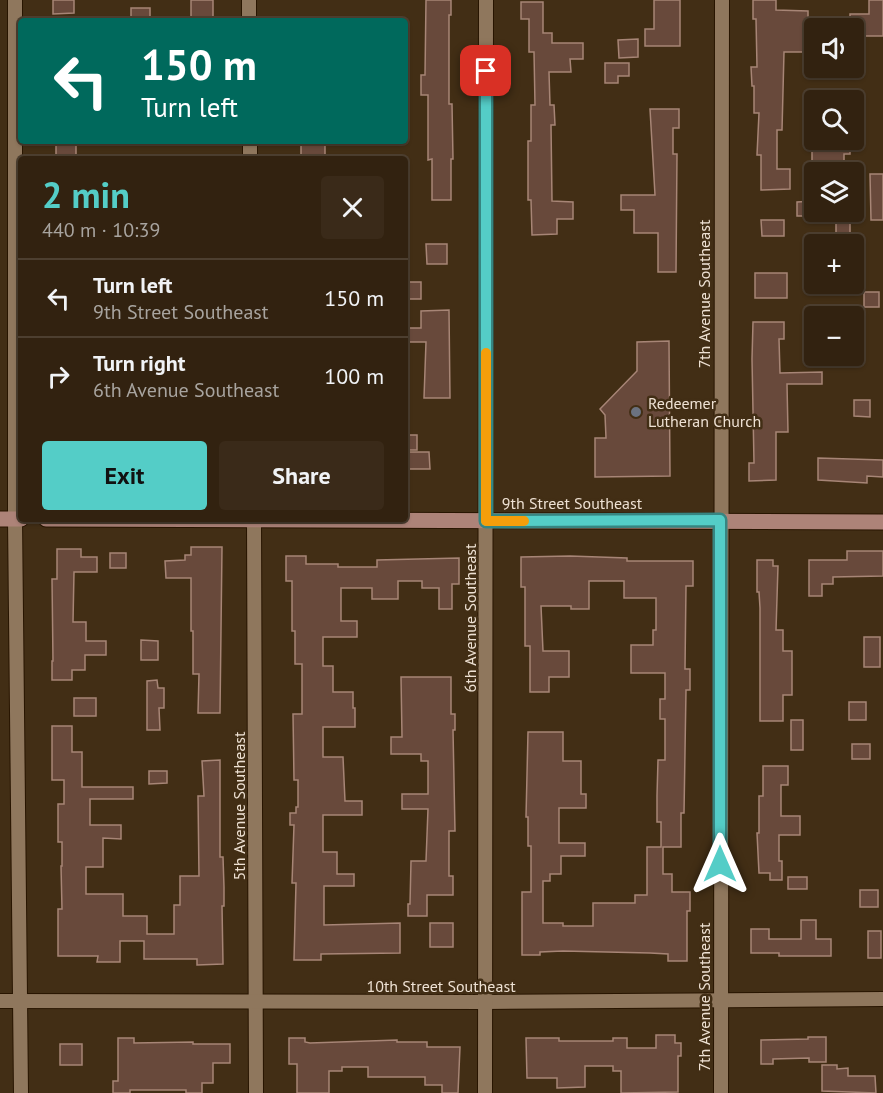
<!DOCTYPE html>
<meta charset="utf-8">
<style>
:root{--surface:#322210;--page:#3a2a19;--text:#f1f3f6;--muted:#a8a49f;--line:#4d3f30;--accent:#54cdc7}
body{margin:0;font-family:"PT Sans",sans-serif;background:var(--page);color:var(--text);height:100vh;display:flex;flex-direction:column;font-size:22px;white-space:nowrap}
*{box-sizing:border-box;margin:0}
p{font-size:20px;color:var(--muted)}
.icon{flex:none;width:33px;height:33px;fill:none;stroke:currentColor;stroke-width:2;stroke-linecap:round;stroke-linejoin:round}
.map{position:relative;flex:1;overflow:hidden}
.panel{position:absolute;left:18px;top:156px;width:390px;height:366px;display:flex;flex-direction:column;background:var(--surface);border-radius:6px;box-shadow:0 2px 4px #0004,0 0 0 2px var(--line)}
.panel>*{flex:none}
.hud{position:absolute;left:18px;top:18px;width:390px;height:126px;border-radius:6px;box-shadow:0 2px 4px #0004,0 0 0 2px var(--line);background:#00695c;color:#fff;overflow:hidden}
.fabs{position:absolute;left:804px;top:18px;display:grid;gap:12px}
.fabs a{display:grid;place-items:center;width:60px;height:60px;border-radius:6px;background:var(--surface);box-shadow:0 2px 4px #0004,0 0 0 2px var(--line);font-size:30px}
.pin{position:absolute;display:grid;place-items:center;width:51px;height:51px;color:#fff;margin:-26px;border-radius:12px;box-shadow:0 3px 9px #0006}
.me{position:absolute;width:66px;margin:-33px;rotate:0deg;stroke-linejoin:round;filter:drop-shadow(0 0 4px #0008)}
.turn{display:flex;align-items:center;gap:21px;height:126px;padding:0 24px;font-size:27px}
.turn .icon{width:78px;height:78px;stroke-width:2.5}
.turn b{display:block;font-size:42px;line-height:51px}
.round{display:grid;place-items:center;flex:none;width:63px;height:63px;border-radius:6px;background:var(--page)}
.summary{display:flex;align-items:center;justify-content:space-between;height:102px;padding:0 24px}
h1{font-size:36px;font-weight:800;line-height:45px;color:var(--accent)}
.button{display:flex;gap:12px;margin-top:auto;padding:12px 24px}
.button a{flex:1;height:69px;border-radius:6px;background:var(--accent);color:#111;font-size:24px;font-weight:800;line-height:69px;text-align:center}
.button a+a{background:var(--page);color:var(--text)}
ul{padding:0;list-style:none}
li{display:flex;align-items:center;gap:18px;height:78px;padding:0 24px;border-top:2px solid var(--line)}
li div{flex:1}
li b{display:block;font-size:22px}
li em{font-style:normal}
.map>svg:first-child{display:block}
</style>
<div class="map">
<svg width="883" height="1093" viewBox="0 0 883 1093">
<rect width="100%" height="100%" fill="#422e15"/>
<g fill="#68493b" stroke="#a78576" stroke-width="1.5">
<polygon points="53,0 74,0 74,13 53,14"/>
<rect x="191" y="0" width="22" height="18"/>
<polygon points="426,0 451,0 451,15 449,15 449,104 452,104 453,159 451,159 451,200 432,200 432,159 428,160 428,95 421,95 421,75 425,75"/>
<polygon points="654,0 680,0 680,46 645,46 645,29 654,29"/>
<polygon points="753,0 776,0 776,10 808,11 808,26 814,26 814,52 784,52 782,130 777,130 777,169 790,169 790,189 761,190 761,155 757,155 759,113 754,113 754,86 752,86 751,67 757,67 756,19 753,19"/>
<polygon points="869,0 883,0 883,36 854,36 854,28 850,28 850,14 869,14"/>
<polygon points="521,2 543,2 543,33 552,33 552,43 583,43 583,59 570,59 571,72 549,72 550,105 554,105 555,125 551,125 552,201 573,202 573,219 557,219 557,234 532,235 531,200 528,200 528,141 531,141 531,105 535,105 534,52 529,52 529,19 521,19"/>
<rect x="131" y="8" width="19" height="13"/>
<polygon points="638,39 638,57 619,58 618,40"/>
<polygon points="605,63 629,63 629,76 618,76 618,83 605,83"/>
<polygon points="650,109 679,109 679,128 673,128 673,154 677,154 676,272 658,272 658,233 634,233 634,210 621,210 621,195 655,195"/>
<polygon points="834,140 850,140 850,154 844,154 844,168 830,167 831,172 815,172 815,162 812,162 812,144 834,144"/>
<polygon points="56,141 69,141 69,144 76,144 76,159 56,159"/>
<rect x="301" y="142" width="24" height="17"/>
<polygon points="870,174 883,174 883,220 871,220"/>
<polygon points="814,201 814,216 797,216 797,202"/>
<rect x="836" y="212" width="14" height="21"/>
<polygon points="761,220 784,220 784,236 762,236"/>
<polygon points="426,244 447,244 447,264 427,264"/>
<rect x="755" y="273" width="32" height="25"/>
<rect x="405" y="282" width="16" height="17"/>
<rect x="864" y="292" width="15" height="15"/>
<polygon points="449,310 450,398 424,398 426,342 405,342 405,328 421,328 421,311"/>
<polygon points="753,322 784,322 784,339 779,339 780,373 822,372 822,384 787,384 788,432 776,432 776,480 749,481 749,463 754,463 752,359"/>
<polygon points="669,341 670,476 595,477 595,438 606,438 605,415 600,409 637,371 637,342"/>
<polygon points="854,400 870,400 870,417 854,416"/>
<rect x="405" y="435" width="12" height="15"/>
<polygon points="409,452 429,452 430,469 409,469"/>
<polygon points="818,458 883,460 883,477 867,476 867,483 818,480"/>
<polygon points="191,547 222,547 220,713 198,713 199,674 193,674 193,631 191,631 191,578 166,578 165,561 185,560 185,555 191,555"/>
<polygon points="57,549 81,549 81,557 97,557 97,572 74,572 73,622 86,622 86,641 106,641 106,655 85,655 85,670 72,670 72,680 52,680 52,661 53,661 52,579 57,579"/>
<polygon points="847,551 883,551 883,576 833,577 833,584 822,584 822,596 809,596 809,560 847,560"/>
<rect x="110" y="553" width="16" height="15"/>
<polygon points="286,556 306,556 306,564 338,564 338,567 377,567 377,560 459,558 459,584 452,584 452,609 439,609 439,588 422,588 422,581 398,581 398,599 372,599 372,588 341,588 341,621 357,621 357,637 323,637 323,666 333,666 333,692 353,692 353,708 355,708 355,727 323,727 323,757 343,757 345,801 362,801 362,815 323,815 323,852 337,852 337,874 354,874 354,886 324,886 324,925 400,923 400,953 321,954 321,960 294,960 296,883 292,883 294,825 290,825 290,813 296,813 296,807 298,807 298,780 294,780 293,714 302,714 302,664 295,664 295,631 292,631 292,581 286,581"/>
<polygon points="570,556 627,558 627,561 693,561 693,586 686,586 685,669 690,669 690,690 686,690 684,813 681,813 681,847 663,847 663,874 672,874 672,892 690,892 690,911 687,911 687,961 668,961 668,954 650,953 563,951 540,952 540,955 522,955 522,892 531,892 531,846 528,846 528,817 526,817 528,732 563,732 563,761 581,761 581,794 586,794 586,808 559,808 559,843 585,843 585,856 561,856 561,874 550,874 550,881 543,881 543,923 563,923 563,926 593,926 593,903 635,903 635,895 647,895 647,847 661,847 661,822 657,822 657,796 658,760 665,760 665,719 660,719 660,699 665,699 665,673 631,673 631,645 653,645 653,630 656,630 656,598 624,598 624,581 589,581 589,609 571,609 571,606 541,606 543,651 569,651 569,677 549,677 549,692 530,692 530,646 525,646 525,587 521,587 521,557"/>
<polygon points="757,560 773,560 773,566 778,566 776,630 783,630 783,651 792,651 792,695 783,695 783,721 760,721 760,608 759,592 757,592"/>
<rect x="864" y="637" width="16" height="30"/>
<polygon points="141,640 158,641 158,660 141,660"/>
<polygon points="401,677 451,677 451,714 455,714 455,730 453,730 455,831 449,831 449,876 453,876 453,895 427,895 427,916 408,916 408,904 410,904 411,861 426,861 428,809 402,809 402,794 428,794 428,761 421,761 421,754 391,754 391,737 402,737"/>
<polygon points="157,680 158,688 164,688 164,708 159,708 160,730 147,730 147,681"/>
<rect x="74" y="698" width="22" height="18"/>
<rect x="849" y="702" width="17" height="18"/>
<rect x="791" y="720" width="12" height="30"/>
<polygon points="52,726 72,726 72,752 82,752 82,787 133,787 133,799 90,799 90,825 121,825 121,839 103,838 103,867 86,867 86,894 123,894 123,916 147,916 147,934 174,934 174,905 180,905 180,876 199,876 198,796 204,796 202,761 220,760 220,857 223,857 224,887 224,906 222,906 223,964 197,965 197,959 144,959 144,941 120,941 120,962 97,962 98,956 58,956 58,909 62,909 61,866 62,866 62,842 58,842 58,804 64,804 64,780 52,780"/>
<rect x="852" y="744" width="18" height="15"/>
<polygon points="763,766 788,766 788,785 781,785 781,816 800,816 800,835 779,835 779,861 782,861 782,880 770,880 770,873 759,873 757,833 759,833 759,796 763,796"/>
<polygon points="149,771 167,771 167,783 149,784"/>
<rect x="788" y="877" width="19" height="12"/>
<rect x="860" y="890" width="18" height="17"/>
<polygon points="801,920 816,920 816,939 831,939 831,956 779,956 779,953 751,953 751,929 769,929 769,939 801,939"/>
<rect x="430" y="923" width="23" height="24"/>
<rect x="868" y="931" width="13" height="27"/>
<polygon points="656,1035 675,1035 675,1043 681,1043 681,1056 678,1056 678,1092 621,1093 621,1071 613,1071 613,1066 585,1066 585,1087 557,1088 557,1078 527,1078 526,1038 559,1038 559,1041 613,1041 613,1038 627,1038 627,1048 656,1048"/>
<polygon points="808,1037 826,1037 826,1062 809,1062 809,1058 773,1059 773,1064 761,1064 761,1040 808,1039"/>
<polygon points="118,1038 134,1038 134,1043 193,1042 193,1044 230,1044 230,1063 213,1063 213,1083 202,1083 202,1093 186,1093 186,1090 130,1090 130,1093 113,1093 113,1081 118,1081"/>
<polygon points="289,1038 305,1038 305,1042 310,1043 397,1040 397,1042 427,1042 427,1047 460,1047 458,1093 442,1093 442,1085 425,1085 425,1077 368,1077 368,1067 342,1067 342,1071 329,1071 329,1093 297,1093 297,1064 289,1064"/>
<rect x="60" y="1044" width="22" height="21"/>
<polygon points="822,1065 837,1065 837,1069 848,1068 848,1076 875,1076 876,1093 822,1091"/>
</g>
<g fill="none" stroke-linecap="round" stroke-linejoin="round">
<g stroke="#281500" stroke-width="16">
<g id="street">
<polyline points="15,0 15,519 21,1093"/>
<polyline points="249,0 249,21"/>
<polyline points="250,141 250,159"/>
<polyline points="254,519 256,1093"/>
<polyline points="0,1001 485,1002 883,999"/>
<polyline points="485,1093 486,0"/>
<polyline points="721,1093 722,0"/>
</g>
</g>
<g stroke="#281500" stroke-width="17">
<g id="secondary">
<polyline points="0,519 21,519"/>
<polyline points="46,519 883,522"/>
</g>
</g>
<use href="#street" stroke="#8f775d" stroke-width="14"/>
<use href="#secondary" stroke="#ad8378" stroke-width="15"/>
</g>
<g fill="none" stroke-linecap="round" stroke-linejoin="round">
<g stroke="#378581" stroke-width="15">
<polyline id="route" points="486,71 486,521 720,520 720,864"/>
</g>
<use href="#route" stroke="#54cdc7" stroke-width="10"/>
<polyline stroke="#f59e0b" stroke-width="10" points="486,353 486,521 524,521"/>
</g>
<circle fill="#6b7280" stroke="#422e15" stroke-width="2" cx="636" cy="412" r="6"/>
<g text-anchor="middle" stroke-width="5" stroke-linejoin="round" paint-order="stroke">
<g font-size="16" fill="#eee1d3" stroke="#422e15">
<text transform="translate(704 294) rotate(-90)" y="6">7th Avenue Southeast</text>
<text x="572" y="509">9th Street Southeast</text>
<text transform="translate(470 618) rotate(-90)" y="6">6th Avenue Southeast</text>
<text transform="translate(239 806) rotate(-90)" y="6">5th Avenue Southeast</text>
<text x="441" y="992">10th Street Southeast</text>
<text transform="translate(704 997) rotate(-90)" y="6">7th Avenue Southeast</text>
</g>
<g font-size="16" fill="#eee1d3" stroke="#422e15" text-anchor="start">
<text x="648" y="409">Redeemer<tspan x="648" dy="18">Lutheran Church</tspan></text>
</g>
</g>
</svg>
<div class="fabs">
<a><svg class="icon" aria-label="sound" viewBox="0 0 24 24"><path d="M4 9h4l5-4v14l-5-4H4zM17 9q2 3 0 6"/></svg></a>
<a><svg class="icon" aria-label="search" viewBox="0 0 24 24"><circle cx="10" cy="10" r="6"/><path d="M15 15l6 6"/></svg></a>
<a><svg class="icon" aria-label="layers" viewBox="0 0 24 24"><path d="M12 4l9 5-9 5-9-5zM3 14l9 5 9-5"/></svg></a>
<a>+</a>
<a>−</a>
</div>
<div class="pin" style="left:486px;top:71px;background:#d93025"><svg class="icon" aria-label="arrive" viewBox="0 0 24 24"><path d="M6 21V4h12l-3 4 3 4H6"/></svg></div>
<svg class="me" style="left:720px;top:864px" viewBox="-20 -20 40 40"><path d="M0-17L14 15 0 8-14 15z" fill="#54cdc7" stroke="#fff" stroke-width="4"/></svg>
<div class="hud">
<div class="turn"><svg class="icon" aria-label="left" viewBox="0 0 24 24"><path d="M17 20v-9H6M10 6l-5 5 5 5"/></svg><div><b>150 m</b>Turn left</div></div>
</div>
<section class="panel">
<div class="summary"><div><h1>2 min</h1><p>440 m · 10:39</p></div><a class="round"><svg class="icon" aria-label="close" viewBox="0 0 24 24"><path d="M6 6l12 12M18 6L6 18"/></svg></a></div>
<ul>
<li><svg class="icon" aria-label="left" viewBox="0 0 24 24"><path d="M17 20v-9H6M10 6l-5 5 5 5"/></svg><div><b>Turn left</b><p>9th Street Southeast</p></div><em>150 m</em></li>
<li><svg class="icon" aria-label="right" viewBox="0 0 24 24"><path d="M7 20v-9h11M14 6l5 5-5 5"/></svg><div><b>Turn right</b><p>6th Avenue Southeast</p></div><em>100 m</em></li>
</ul>
<div class="button"><a>Exit</a><a>Share</a></div>
</section>
</div>
